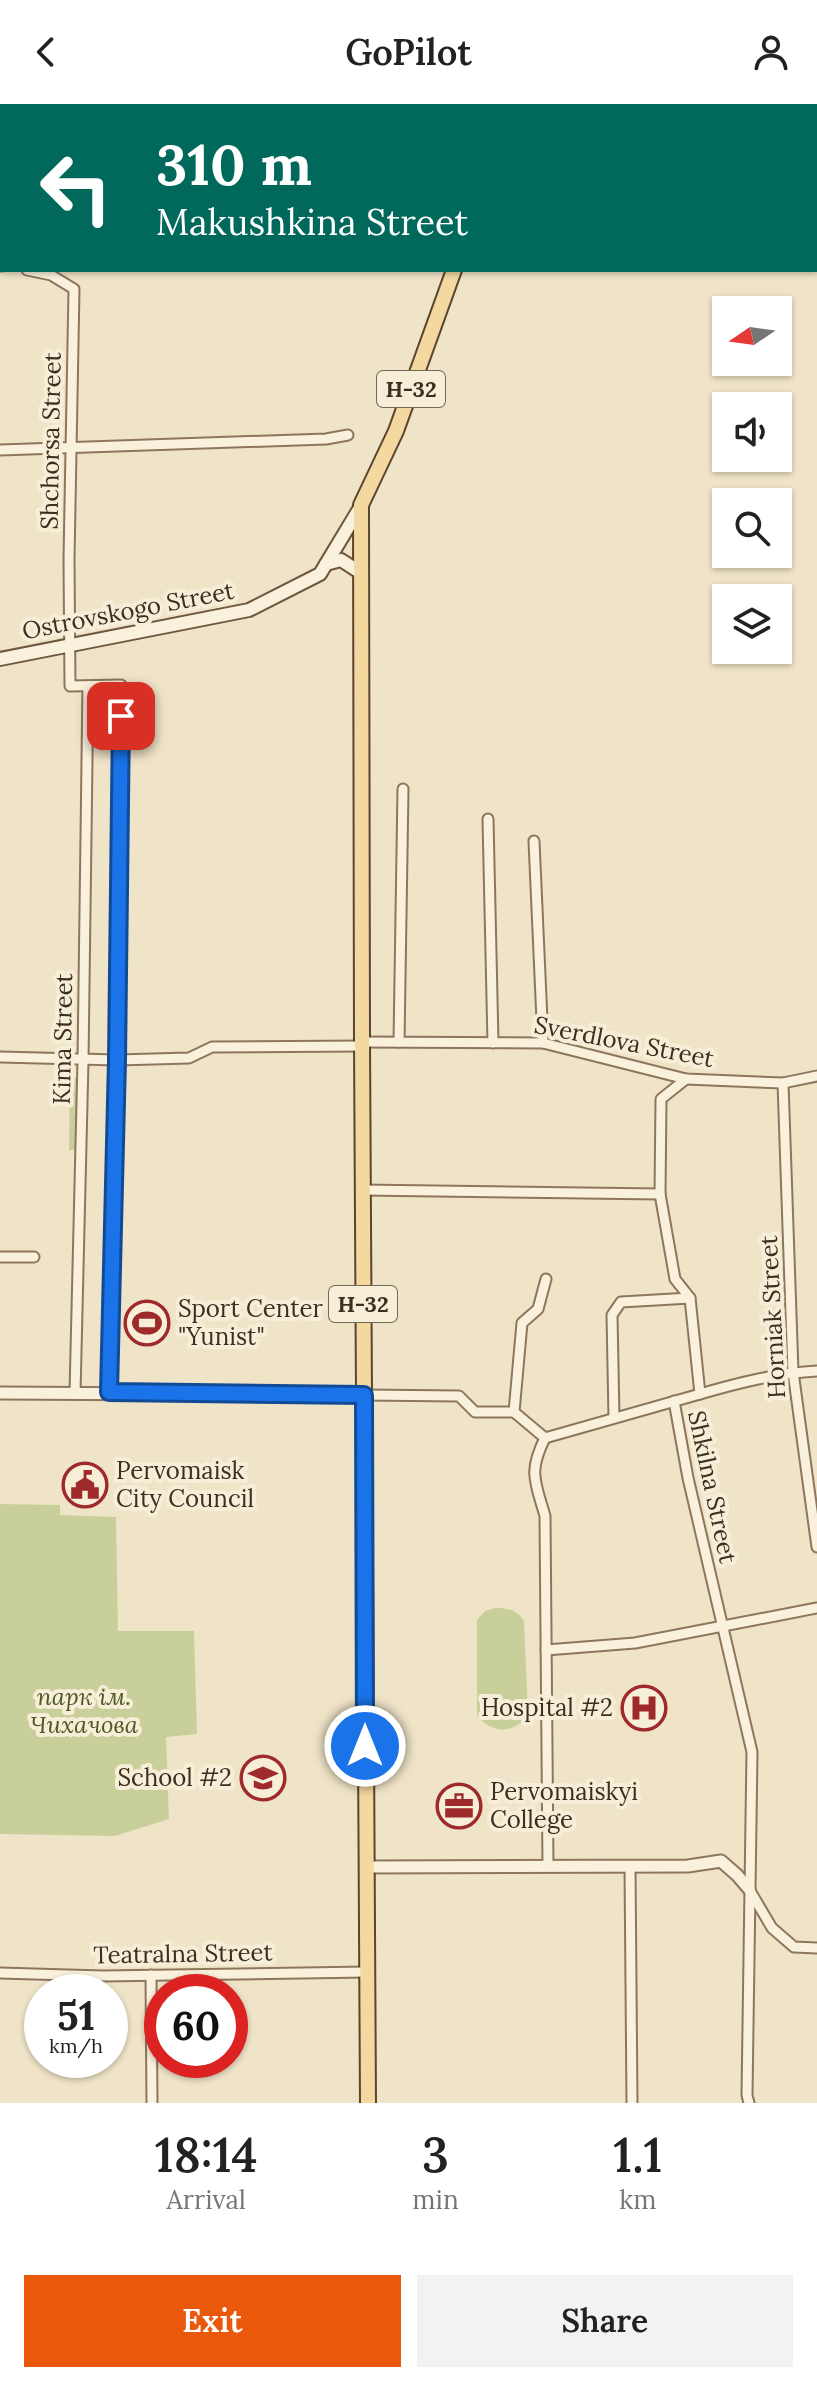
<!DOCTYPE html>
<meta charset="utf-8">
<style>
:root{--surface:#fff;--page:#f2f2f2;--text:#222;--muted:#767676;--accent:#ea580c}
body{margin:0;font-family:Lora,serif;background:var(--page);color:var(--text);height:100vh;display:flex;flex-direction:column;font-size:30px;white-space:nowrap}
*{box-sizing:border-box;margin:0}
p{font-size:26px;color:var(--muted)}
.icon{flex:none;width:44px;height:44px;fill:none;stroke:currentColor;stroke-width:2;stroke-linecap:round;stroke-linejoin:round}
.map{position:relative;height:1999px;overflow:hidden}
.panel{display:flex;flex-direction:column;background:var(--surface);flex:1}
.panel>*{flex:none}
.hud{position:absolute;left:0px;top:0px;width:818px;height:168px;box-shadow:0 2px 6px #0004;background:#00695c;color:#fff;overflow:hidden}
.needle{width:52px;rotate:257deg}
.controls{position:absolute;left:712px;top:192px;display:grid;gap:16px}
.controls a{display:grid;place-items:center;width:80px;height:80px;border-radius:0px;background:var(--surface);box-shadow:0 2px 6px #0004;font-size:40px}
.speed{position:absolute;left:24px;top:1870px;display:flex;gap:16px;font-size:40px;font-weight:700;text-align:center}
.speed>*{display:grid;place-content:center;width:104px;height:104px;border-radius:50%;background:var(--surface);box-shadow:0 2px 6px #0004;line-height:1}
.speed small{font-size:20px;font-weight:400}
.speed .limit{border:12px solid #d22;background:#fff;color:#111}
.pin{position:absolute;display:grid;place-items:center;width:68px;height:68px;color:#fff;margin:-34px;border-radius:16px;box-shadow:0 4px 12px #0006}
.me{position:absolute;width:88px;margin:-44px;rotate:0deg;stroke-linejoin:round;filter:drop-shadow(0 0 6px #0008)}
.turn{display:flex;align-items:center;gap:28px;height:168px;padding:0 24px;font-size:36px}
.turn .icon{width:104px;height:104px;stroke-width:2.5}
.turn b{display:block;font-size:56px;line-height:68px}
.eta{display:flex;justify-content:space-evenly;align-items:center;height:136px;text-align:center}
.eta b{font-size:48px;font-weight:600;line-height:56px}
.cta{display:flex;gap:16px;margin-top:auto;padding:16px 24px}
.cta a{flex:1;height:92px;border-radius:0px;background:var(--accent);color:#fff;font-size:32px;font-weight:600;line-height:92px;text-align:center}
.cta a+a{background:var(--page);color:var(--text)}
header{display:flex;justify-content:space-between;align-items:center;height:104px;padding:0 24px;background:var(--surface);font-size:36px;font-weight:600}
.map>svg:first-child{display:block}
</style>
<header><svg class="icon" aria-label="back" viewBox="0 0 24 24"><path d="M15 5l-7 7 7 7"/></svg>GoPilot<svg class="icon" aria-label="person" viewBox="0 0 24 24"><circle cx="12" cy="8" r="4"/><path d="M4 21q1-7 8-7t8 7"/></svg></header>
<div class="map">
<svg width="817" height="1999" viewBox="0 0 817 1999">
<rect width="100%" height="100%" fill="#f0e4c8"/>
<g fill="#c9cf9b">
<polygon points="70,974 77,974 76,1046 69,1046"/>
<polygon points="0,1400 60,1401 60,1411 116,1413 118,1527 194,1527 197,1630 166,1633 169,1715 115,1732 0,1730"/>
<path d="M495,1504C507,1504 519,1506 524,1518L528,1612C512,1630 493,1630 477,1612V1516L485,1507Z"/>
</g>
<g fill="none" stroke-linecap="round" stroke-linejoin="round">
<g stroke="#8d765c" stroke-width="13">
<g id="minor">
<polyline points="0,162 2,162"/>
<polyline points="27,166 51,171 74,185 69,455 70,582 121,581 117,956 109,1288"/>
<polyline points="0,346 326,335 348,331"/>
<polyline points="488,715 493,939"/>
<polyline points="534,737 543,939"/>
<polyline points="362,938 543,939 686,975 783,979 817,972"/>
<polyline points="399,938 403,685"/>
<polyline points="0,953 117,956 189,954 212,943 362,942"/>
<polyline points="783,979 793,1268 817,1443"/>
<polyline points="362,1086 660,1090"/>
<polyline points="0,1153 34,1153"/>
<polyline points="75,1289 83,957 88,582"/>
<path d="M700,1290C738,1279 777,1269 817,1267"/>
<polyline points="364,1291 459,1292 475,1308 514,1308 545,1334 700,1290 690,1194 675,1175 660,1090 661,995 686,975"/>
<polyline points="674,1297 688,1374 752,1648 747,1991 749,1999"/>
<polyline points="514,1308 522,1219 538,1205 546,1175"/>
<polyline points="614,1314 612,1211 621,1198 690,1194"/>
<path d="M545,1334C528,1368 535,1377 545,1412L548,1762"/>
<polyline points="546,1546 635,1539 817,1504"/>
<polyline points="630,1762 632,1999"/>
<polyline points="749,1785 772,1824 794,1843 817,1844"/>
<polyline points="0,1869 103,1872 367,1868"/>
<polyline points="151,1871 152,1999"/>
</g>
</g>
<g stroke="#8d765c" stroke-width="15">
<g id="tertiary">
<polyline points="0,1289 364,1291"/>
<polyline points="366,1763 688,1762 721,1757 737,1771 749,1785"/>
</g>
</g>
<g stroke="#6f573f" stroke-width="16">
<g id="secondary">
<polyline points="326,460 341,456 361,469"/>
<polyline points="0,555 249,506 320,470 361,402"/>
</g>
</g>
<g stroke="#5b4430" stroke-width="18">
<g id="primary">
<polyline points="517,2 518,0"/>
<polyline points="368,1999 362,938 361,401 396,327 454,166"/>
</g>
</g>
<use href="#minor" stroke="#faf1dc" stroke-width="9"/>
<use href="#tertiary" stroke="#faf1dc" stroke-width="11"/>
<use href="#secondary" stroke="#faf1dc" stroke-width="12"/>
<use href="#primary" stroke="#f3d9a0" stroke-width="14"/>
</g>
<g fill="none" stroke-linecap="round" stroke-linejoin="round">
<g stroke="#114b97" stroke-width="20">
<polyline id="route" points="121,612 117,956 109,1288 364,1291 365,1642"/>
</g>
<use href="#route" stroke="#1a73e8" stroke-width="14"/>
</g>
<defs>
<g id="stadium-ring" transform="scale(2.3)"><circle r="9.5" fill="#f7eed8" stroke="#9e2a2b" stroke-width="1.5"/><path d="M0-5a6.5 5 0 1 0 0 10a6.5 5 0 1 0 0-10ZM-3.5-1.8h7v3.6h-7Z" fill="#9e2a2b"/></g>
<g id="civic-ring" transform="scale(2.3)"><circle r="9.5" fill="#f7eed8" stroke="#9e2a2b" stroke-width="1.5"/><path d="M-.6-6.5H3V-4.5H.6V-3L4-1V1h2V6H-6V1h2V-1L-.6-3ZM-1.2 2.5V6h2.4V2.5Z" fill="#9e2a2b"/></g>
<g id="hospital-ring" transform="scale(2.3)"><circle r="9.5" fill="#f7eed8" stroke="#9e2a2b" stroke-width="1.5"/><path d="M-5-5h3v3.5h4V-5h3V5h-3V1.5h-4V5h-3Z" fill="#9e2a2b"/></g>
<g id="school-ring" transform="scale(2.3)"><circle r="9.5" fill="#f7eed8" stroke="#9e2a2b" stroke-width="1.5"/><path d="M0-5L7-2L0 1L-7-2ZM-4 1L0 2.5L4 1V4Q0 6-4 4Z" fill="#9e2a2b"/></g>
<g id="office-ring" transform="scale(2.3)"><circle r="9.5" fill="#f7eed8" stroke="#9e2a2b" stroke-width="1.5"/><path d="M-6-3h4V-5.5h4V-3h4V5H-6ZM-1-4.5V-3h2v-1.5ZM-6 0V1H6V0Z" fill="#9e2a2b"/></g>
</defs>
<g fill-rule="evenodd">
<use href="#stadium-ring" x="147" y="1219"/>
<use href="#civic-ring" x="85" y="1381"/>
<use href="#hospital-ring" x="644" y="1604"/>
<use href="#school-ring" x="263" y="1674"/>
<use href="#office-ring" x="459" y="1702"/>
</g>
<g text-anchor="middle" stroke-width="8" stroke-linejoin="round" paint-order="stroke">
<g fill="#f7eed8" stroke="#756857" stroke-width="2">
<rect x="377" y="267" width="68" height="36" rx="6"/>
<rect x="329" y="1182" width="68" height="36" rx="6"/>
</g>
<g font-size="22" font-weight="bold" fill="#3d2e20">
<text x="411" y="293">Н-32</text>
<text x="363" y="1208">Н-32</text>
</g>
<g font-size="24" fill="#3d2e20" stroke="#f7eed8">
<text transform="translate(51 337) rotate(-89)" y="8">Shchorsa Street</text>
<text transform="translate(128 507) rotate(-11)" y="8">Ostrovskogo Street</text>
<text transform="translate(63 935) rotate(-89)" y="8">Kima Street</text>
<text transform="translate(624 938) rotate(11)" y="8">Sverdlova Street</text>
<text transform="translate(773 1213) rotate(-93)" y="8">Horniak Street</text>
<text transform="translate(712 1383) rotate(78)" y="8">Shkilna Street</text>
<text transform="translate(183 1850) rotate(-1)" y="8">Teatralna Street</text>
</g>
<g font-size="24" fill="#3d2e20" stroke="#f7eed8" text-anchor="start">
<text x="178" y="1213">Sport Center<tspan x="178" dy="28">"Yunist"</tspan></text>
<text x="116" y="1375">Pervomaisk<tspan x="116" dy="28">City Council</tspan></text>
<text x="613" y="1612" text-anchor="end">Hospital #2</text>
<text x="232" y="1682" text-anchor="end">School #2</text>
<text x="490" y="1696">Pervomaiskyi<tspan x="490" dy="28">College</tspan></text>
</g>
<g font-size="24" font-style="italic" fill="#4d5a26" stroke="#f7eed8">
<text x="84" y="1601">парк ім.<tspan x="84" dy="28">Чихачова</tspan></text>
</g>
</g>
</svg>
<div class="controls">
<a><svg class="needle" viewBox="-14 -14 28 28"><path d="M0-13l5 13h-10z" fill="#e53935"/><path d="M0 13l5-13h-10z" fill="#767676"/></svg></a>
<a><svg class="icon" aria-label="sound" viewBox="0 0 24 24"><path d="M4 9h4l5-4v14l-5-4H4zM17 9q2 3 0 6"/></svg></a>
<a><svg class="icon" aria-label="search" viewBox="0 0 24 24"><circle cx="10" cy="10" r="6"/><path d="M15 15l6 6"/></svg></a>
<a><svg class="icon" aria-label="layers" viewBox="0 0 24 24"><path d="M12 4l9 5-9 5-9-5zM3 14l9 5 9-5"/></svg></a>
</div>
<div class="speed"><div>51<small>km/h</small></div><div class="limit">60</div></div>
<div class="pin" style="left:121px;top:612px;background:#d93025"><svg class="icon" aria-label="arrive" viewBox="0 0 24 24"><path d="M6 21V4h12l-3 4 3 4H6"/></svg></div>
<svg class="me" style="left:365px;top:1642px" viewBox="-20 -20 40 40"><circle r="17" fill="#1a73e8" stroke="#fff" stroke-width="3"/><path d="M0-11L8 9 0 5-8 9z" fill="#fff"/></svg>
<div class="hud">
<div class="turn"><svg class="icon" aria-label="left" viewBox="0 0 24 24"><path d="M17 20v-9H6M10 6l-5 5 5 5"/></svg><div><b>310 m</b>Makushkina Street</div></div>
</div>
</div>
<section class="panel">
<div class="eta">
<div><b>18:14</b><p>Arrival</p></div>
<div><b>3</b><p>min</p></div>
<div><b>1.1</b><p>km</p></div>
</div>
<div class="cta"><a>Exit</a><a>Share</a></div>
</section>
